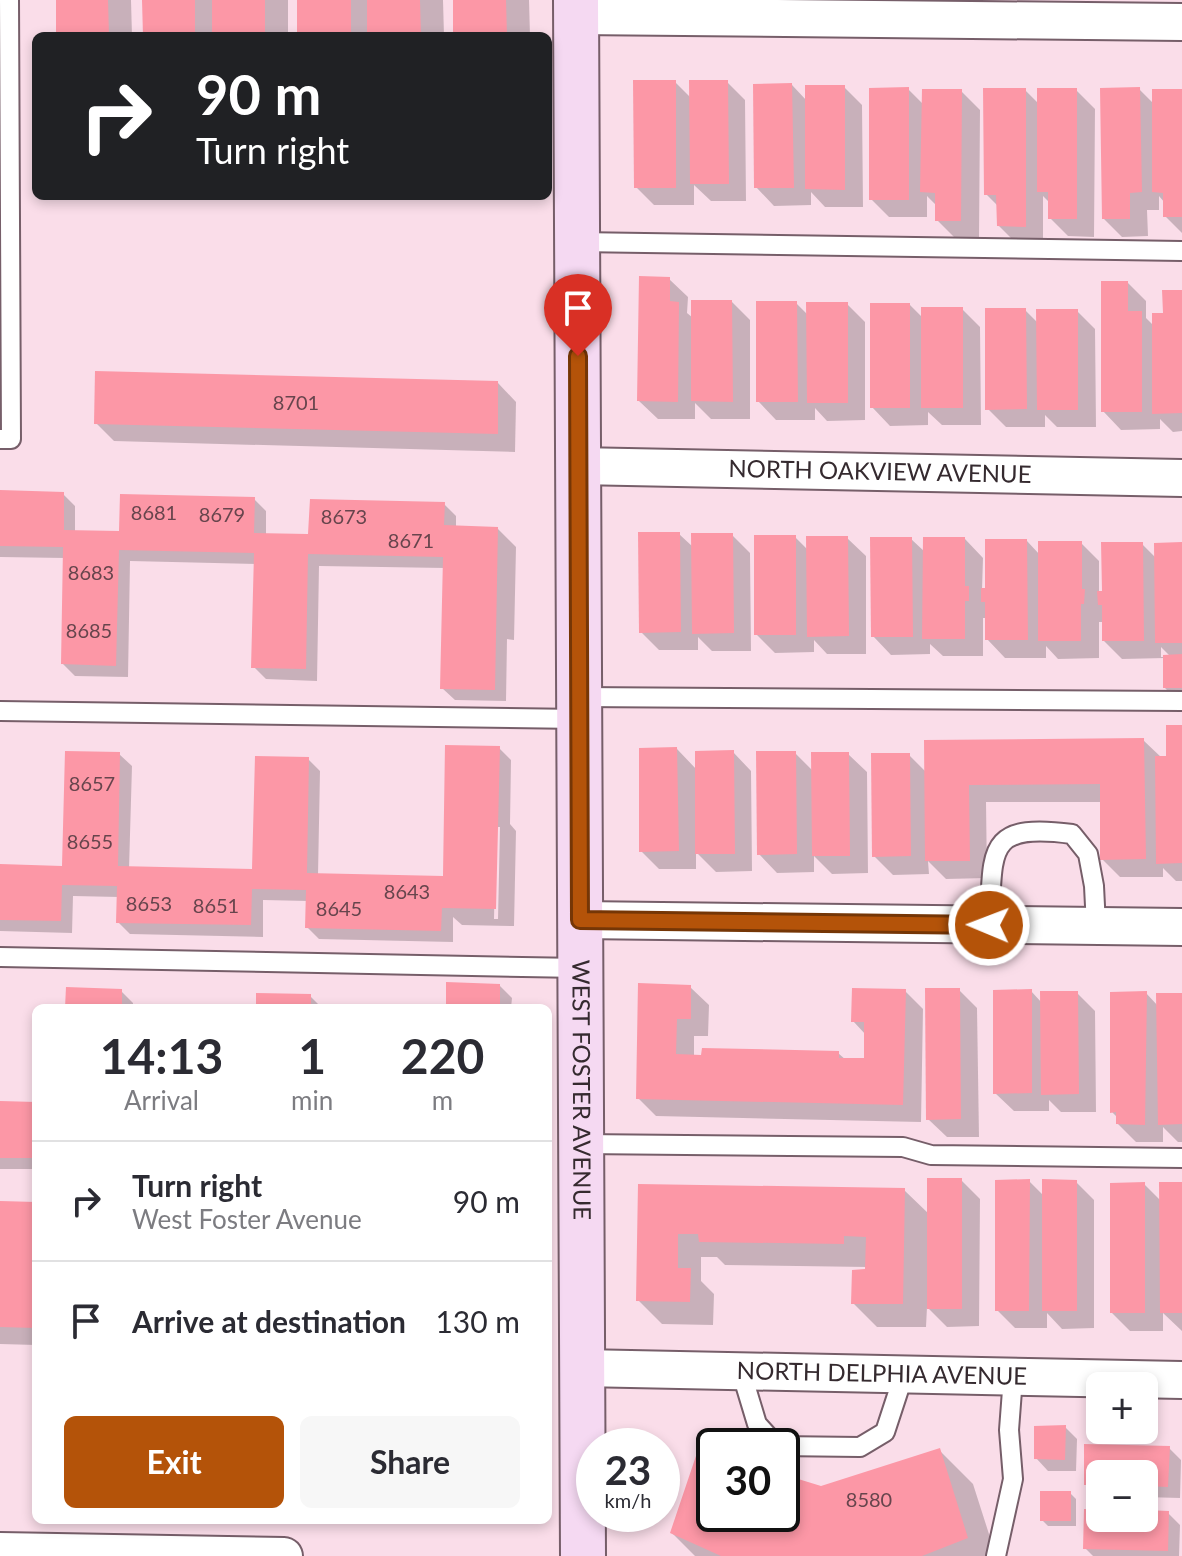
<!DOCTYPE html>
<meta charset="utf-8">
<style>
:root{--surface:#fff;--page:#f7f7f7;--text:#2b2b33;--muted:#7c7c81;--line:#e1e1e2;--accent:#b45309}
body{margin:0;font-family:Lato,sans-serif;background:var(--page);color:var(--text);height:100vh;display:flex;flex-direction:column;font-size:30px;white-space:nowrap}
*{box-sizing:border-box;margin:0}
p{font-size:26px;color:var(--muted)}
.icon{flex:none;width:44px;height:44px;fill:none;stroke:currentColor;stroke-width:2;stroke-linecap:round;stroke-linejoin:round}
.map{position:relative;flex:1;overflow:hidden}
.side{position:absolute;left:32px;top:1004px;width:520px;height:520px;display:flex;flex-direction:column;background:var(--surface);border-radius:12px;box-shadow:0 4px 12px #0003}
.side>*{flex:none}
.banner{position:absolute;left:32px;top:32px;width:520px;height:168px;border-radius:12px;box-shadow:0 4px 12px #0003;background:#202124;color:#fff;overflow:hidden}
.fabs{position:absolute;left:1086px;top:1372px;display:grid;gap:16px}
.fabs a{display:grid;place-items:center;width:72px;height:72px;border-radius:12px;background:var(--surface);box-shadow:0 4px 12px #0003;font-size:40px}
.speed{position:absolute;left:576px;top:1428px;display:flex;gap:16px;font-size:40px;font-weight:700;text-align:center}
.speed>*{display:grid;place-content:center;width:104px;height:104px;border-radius:50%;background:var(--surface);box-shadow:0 4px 12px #0003;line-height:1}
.speed small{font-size:20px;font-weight:400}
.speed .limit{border:4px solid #111;border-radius:12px;background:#fff;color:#111}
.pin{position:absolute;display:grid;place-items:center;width:68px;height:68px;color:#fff;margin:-82px -34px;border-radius:50% 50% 50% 0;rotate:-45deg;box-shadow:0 0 8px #0007}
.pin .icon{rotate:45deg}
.me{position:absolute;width:88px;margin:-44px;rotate:271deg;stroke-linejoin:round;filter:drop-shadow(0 0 6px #0008)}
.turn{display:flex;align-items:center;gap:28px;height:168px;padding:0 32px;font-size:36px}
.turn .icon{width:104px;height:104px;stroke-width:2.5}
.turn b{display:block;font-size:56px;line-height:68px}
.eta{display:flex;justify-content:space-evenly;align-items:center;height:136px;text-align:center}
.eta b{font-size:48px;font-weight:700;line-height:56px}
.primary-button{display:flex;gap:16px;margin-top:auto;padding:16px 32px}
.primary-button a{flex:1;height:92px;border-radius:12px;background:var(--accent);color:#fff;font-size:32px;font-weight:700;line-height:92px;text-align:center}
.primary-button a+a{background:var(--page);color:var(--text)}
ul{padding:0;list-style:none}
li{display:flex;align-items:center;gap:24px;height:120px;padding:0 32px;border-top:2px solid var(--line)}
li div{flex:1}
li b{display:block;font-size:30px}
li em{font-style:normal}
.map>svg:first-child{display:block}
</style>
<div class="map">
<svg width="1182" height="1556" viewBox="0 0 1182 1556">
<rect width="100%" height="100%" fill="#fadde9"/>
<g fill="#0003" fill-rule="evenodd">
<polygon points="58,0 131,0 132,36 58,36"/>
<polygon points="144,0 288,0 288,36 145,36"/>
<polygon points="299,0 443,0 444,36 299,36"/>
<polygon points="455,0 529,0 530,36 455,36"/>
<polygon points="675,82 691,98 727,82 745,100 746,201 711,201 694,185 694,205 654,205 636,187"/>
<polygon points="792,85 807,101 844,87 862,105 863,207 825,207 811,192 811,205 774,206 756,187"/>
<polygon points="908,89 923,104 961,91 980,110 979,238 955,238 937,220 937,206 927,196 927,217 889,217 871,199"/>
<polygon points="1139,89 1154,104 1182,91 1182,233 1165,216 1165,203 1159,196 1159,210 1147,210 1148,236 1122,237 1104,219"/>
<polygon points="1025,90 1039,104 1076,90 1095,109 1094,237 1068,236 1050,218 1050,203 1043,196 1043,244 1017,244 999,226 998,206 986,194"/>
<polygon points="669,279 688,297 687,313 693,318 732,302 750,320 750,419 711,419 695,403 695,419 658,419 639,401"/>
<polygon points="1128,283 1146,301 1146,318 1154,326 1182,292 1182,431 1173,432 1160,419 1160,429 1121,430 1103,411"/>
<polygon points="796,303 808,315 847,304 865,322 865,420 827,421 815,408 815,420 776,420 758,401"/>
<polygon points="910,305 923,318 962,309 980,327 981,425 942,425 928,412 928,425 890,426 872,407"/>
<polygon points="1025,310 1038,323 1077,311 1095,329 1096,427 1057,427 1045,415 1045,427 1006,427 988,409"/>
<polygon points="498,383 516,402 515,452 114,441 96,423"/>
<polygon points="0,492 63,494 75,506 75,532 121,533 254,499 266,511 266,535 310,536 444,504 456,516 456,528 498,529 516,547 514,640 507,639 506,701 455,700 442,688 445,568 319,566 317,681 266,679 254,667 256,564 130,561 128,677 75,676 63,664 65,558 0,557"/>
<polygon points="679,534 693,547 732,535 750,553 751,651 712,651 698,637 698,650 659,650 641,632"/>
<polygon points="795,537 808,550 847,538 866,556 866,654 827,654 814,640 814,652 775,653 756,634"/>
<path d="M911,539L925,552L965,539L983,558L982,590H987L1027,541L1040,555L1081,543L1099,561V593H1104L1142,544L1156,558L1182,544V699L1177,700L1165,688V658L1122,659L1104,641V622H1099V658L1058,659L1046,646V658H1005L987,639V618H983V656H943L930,644V654L891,655L873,636ZM1161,647L1171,657H1161Z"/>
<polygon points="1182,727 1182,881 1176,881 1163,868 1163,877 1120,877 1102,859 1102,802 986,802 987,878 946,879 928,861 929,874 893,875 874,856 909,755 926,772 1143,740 1162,758 1168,758"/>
<path d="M499,748L511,760L510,824L516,831L514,926L462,925L453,917V942L319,939L307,927L308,901L263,900V937L130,934L118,922L119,897L73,896L72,933L0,931V866L64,868L119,754L132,766L129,869L254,871L308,759L320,771L318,875L444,878ZM496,827H500L498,919H494Z"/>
<polygon points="677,749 697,770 733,752 751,771 752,871 716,872 696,852 696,869 659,869 641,851"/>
<polygon points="795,753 813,771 848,754 867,772 868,873 832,874 814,856 814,872 777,873 759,854"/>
<polygon points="500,986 512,998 511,1008 448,1008"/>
<polygon points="690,987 709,1005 708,1036 694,1036 694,1057 838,1053 846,1060 866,1060 866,1035 853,1021 905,991 923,1009 921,1122 656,1116 638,1098"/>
<polygon points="959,990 977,1008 979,1137 947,1137 928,1119"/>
<polygon points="121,991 133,1003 133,1008 67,1008"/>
<polygon points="1031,991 1042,1003 1077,993 1095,1011 1096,1112 1061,1112 1049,1100 1049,1111 1014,1111 995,1093"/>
<polygon points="1146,993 1158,1006 1182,995 1182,1142 1178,1142 1163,1127 1163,1142 1136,1142 1118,1124 1118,1118 1112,1112"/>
<polygon points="310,996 322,1008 258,1008"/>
<polygon points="0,1103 36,1104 36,1169 0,1169"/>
<polygon points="961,1180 980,1199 979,1326 947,1327 927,1307 926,1327 877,1327 853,1303 867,1267 725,1265 717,1257 701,1257 701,1281 714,1294 713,1325 662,1324 638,1300 640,1186 904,1190 929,1214"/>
<polygon points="1029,1181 1044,1196 1076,1182 1094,1200 1094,1328 1062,1329 1047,1313 1047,1328 1015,1328 997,1310"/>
<polygon points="1144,1184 1161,1201 1182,1184 1182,1331 1163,1313 1163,1331 1130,1331 1112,1313"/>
<polygon points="0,1203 36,1204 36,1345 0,1344"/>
<polygon points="1065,1427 1077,1439 1076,1471 1048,1471 1036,1458"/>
<polygon points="1086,1446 1169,1448 1181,1460 1180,1498 1144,1497 1144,1474 1100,1474 1100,1496 1098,1496 1086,1484"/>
<polygon points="939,1450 973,1484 996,1556 695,1556 672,1533 714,1454 714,1514 782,1514 782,1476 821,1488"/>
<polygon points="1070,1493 1076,1499 1076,1526 1048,1526 1042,1520"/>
<polygon points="1100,1511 1100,1518 1144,1518 1144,1512 1168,1513 1180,1525 1179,1556 1093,1556 1085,1548"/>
</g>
<g fill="#fc97a6">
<polygon points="56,0 108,0 109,36 56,36"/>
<polygon points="142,0 195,0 195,36 143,36"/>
<rect x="212" y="0" width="53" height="36"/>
<rect x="297" y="0" width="54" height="36"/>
<polygon points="367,0 420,0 421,36 367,36"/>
<polygon points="453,0 506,0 507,36 453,36"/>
<polygon points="633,80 676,80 676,188 634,188"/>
<polygon points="689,80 728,80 729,184 690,184"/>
<polygon points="792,83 794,188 754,188 753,84"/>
<polygon points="805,85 845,85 845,190 805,189"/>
<polygon points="909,87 909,200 869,200 869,88"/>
<polygon points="1140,87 1142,192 1130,193 1130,219 1102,219 1100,88"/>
<polygon points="983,88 1026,88 1026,227 997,226 996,195 984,195"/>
<polygon points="1037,88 1077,88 1077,219 1048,219 1048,192 1037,192"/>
<polygon points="922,89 962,89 961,221 935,221 935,193 920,192"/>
<polygon points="1152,89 1182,89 1182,217 1163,217 1163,193 1152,192"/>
<polygon points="639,276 670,277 670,301 679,302 678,402 637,401"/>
<polygon points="1101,281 1128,281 1128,311 1142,311 1142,412 1101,412"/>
<polygon points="1162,290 1182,290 1182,413 1152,414 1152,313 1163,313"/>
<polygon points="691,300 732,300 733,402 691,401"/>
<polygon points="756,301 797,301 798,402 756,402"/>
<polygon points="806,302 848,302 848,403 807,403"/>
<rect x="870" y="303" width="40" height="105"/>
<rect x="921" y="307" width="42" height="101"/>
<polygon points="985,308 1026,308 1027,409 985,410"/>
<polygon points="1036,309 1078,309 1078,410 1037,410"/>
<polygon points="95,371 498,381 498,434 94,424"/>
<polygon points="0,490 64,492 64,530 119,531 120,494 255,497 254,533 308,534 310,499 445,502 444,525 498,527 495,690 440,689 443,557 308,554 306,669 251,668 254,553 119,550 116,666 61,664 63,547 0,546"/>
<polygon points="638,532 680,532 681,632 639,633"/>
<polygon points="691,533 733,533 734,633 692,634"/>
<rect x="754" y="535" width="42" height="100"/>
<polygon points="806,536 848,536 849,636 807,637"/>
<polygon points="870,537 912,537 913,637 871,637"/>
<polygon points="923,537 965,537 965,586 969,586 969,601 965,601 965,639 922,639"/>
<polygon points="985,539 1027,539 1028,640 985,640 985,602 981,602 981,588 985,588"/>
<polygon points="1038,541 1082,541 1082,589 1085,589 1084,604 1081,604 1081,641 1038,641"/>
<polygon points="1101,542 1143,542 1144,641 1102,641 1102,605 1098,605 1097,591 1102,591"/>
<polygon points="1182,542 1182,643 1155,643 1154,543"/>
<polygon points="1182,654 1182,688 1163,688 1163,655"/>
<polygon points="1166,725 1182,725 1182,863 1156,864 1155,756 1166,756"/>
<polygon points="1144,738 1146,859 1100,860 1100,784 969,785 970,861 925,861 924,740"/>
<polygon points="445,745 500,746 496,909 442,908 441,931 305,928 306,890 252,889 251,925 116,923 117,886 62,885 61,921 0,920 0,864 62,866 65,751 120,752 118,866 252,869 255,756 309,757 307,873 443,876"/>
<polygon points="677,747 679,851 639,852 639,748"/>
<polygon points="734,750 735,854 695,854 695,751"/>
<polygon points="756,751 796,751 797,854 757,855"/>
<polygon points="811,752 849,752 850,856 812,856"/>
<polygon points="871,753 910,753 911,856 872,857"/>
<polygon points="446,982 500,984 500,1008 446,1008"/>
<polygon points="638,983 691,985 691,1019 677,1019 676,1054 701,1055 702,1048 839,1051 839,1058 864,1058 864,1022 851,1022 852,988 906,989 903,1105 636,1099"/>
<polygon points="66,987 122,989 122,1008 65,1008"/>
<polygon points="925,988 960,988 961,1119 926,1120"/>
<polygon points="1032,989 1032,1093 993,1094 993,990"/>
<polygon points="1040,991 1078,991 1079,1094 1041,1095"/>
<polygon points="1147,991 1145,1125 1116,1124 1116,1112 1110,1113 1110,992"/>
<polygon points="256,993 311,994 311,1008 256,1008"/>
<polygon points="1156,993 1182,993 1182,1124 1158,1125"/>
<polygon points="0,1101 36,1102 36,1158 0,1158"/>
<rect x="927" y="1178" width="35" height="131"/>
<polygon points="1030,1179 1029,1311 995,1311 995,1180"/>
<polygon points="1042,1179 1077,1180 1077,1311 1042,1311"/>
<polygon points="1145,1182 1145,1313 1110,1313 1110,1183"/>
<polygon points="1159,1182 1182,1182 1182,1313 1160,1313"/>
<polygon points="638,1184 905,1188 903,1304 851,1304 852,1270 865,1269 866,1237 844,1236 844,1244 699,1242 698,1234 678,1234 678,1268 691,1268 690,1302 636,1301"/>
<polygon points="0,1201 36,1202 36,1328 0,1327"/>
<polygon points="1066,1425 1065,1460 1034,1459 1034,1426"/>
<polygon points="1084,1444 1170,1446 1168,1487 1144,1486 1144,1474 1100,1474 1100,1485 1084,1485"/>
<polygon points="699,1447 714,1452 714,1514 782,1514 782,1474 821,1486 940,1448 968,1538 922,1556 721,1556 670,1533"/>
<rect x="1040" y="1491" width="31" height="30"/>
<polygon points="1084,1509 1100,1510 1100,1518 1144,1518 1144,1510 1169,1511 1168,1551 1083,1549"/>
</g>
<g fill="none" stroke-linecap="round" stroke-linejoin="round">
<g stroke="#765e69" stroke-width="22">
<g id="lane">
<polyline points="577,242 1182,251"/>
<polyline points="0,439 11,439 9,0"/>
<polyline points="579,697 1182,701"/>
<polyline points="0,711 580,719"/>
<path d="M989,925C994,852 983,822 1072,834L1088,854L1094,886L1096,926"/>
<polyline points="0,957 580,968"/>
<polyline points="581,1144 903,1147 931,1155 1182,1158"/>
<polyline points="741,1371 757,1424 777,1446 860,1447 885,1432 904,1374"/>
<polyline points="996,1556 1013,1479 1009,1430 1013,1377"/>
</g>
</g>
<g stroke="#765e69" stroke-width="40">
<g id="street">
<polyline points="576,16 1182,22"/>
<path id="s1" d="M578,466L1182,478"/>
<polyline points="580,920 1182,927"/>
<path id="s2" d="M582,1368L1182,1380"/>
<polyline points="0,1551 284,1556"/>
</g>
</g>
<g stroke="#765e69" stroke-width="48">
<g id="secondary">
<path id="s3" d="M576,0L583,1556"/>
</g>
</g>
<use href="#lane" stroke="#fff" stroke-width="18"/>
<use href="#street" stroke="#fff" stroke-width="36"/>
<use href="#secondary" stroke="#f5d9f2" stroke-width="44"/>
</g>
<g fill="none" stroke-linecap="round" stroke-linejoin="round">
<g stroke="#753606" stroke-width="20">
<polyline id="route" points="578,356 580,920 989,925"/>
</g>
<use href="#route" stroke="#b45309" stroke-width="14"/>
</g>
<g text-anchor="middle" stroke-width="6" stroke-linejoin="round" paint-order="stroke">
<g font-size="20" fill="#67454d">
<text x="296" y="410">8701</text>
<text x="154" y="520">8681</text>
<text x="222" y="522">8679</text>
<text x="344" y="524">8673</text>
<text x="411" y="548">8671</text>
<text x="91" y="580">8683</text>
<text x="89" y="638">8685</text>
<text x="92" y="791">8657</text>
<text x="90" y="849">8655</text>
<text x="407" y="899">8643</text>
<text x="149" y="911">8653</text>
<text x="216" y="913">8651</text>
<text x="339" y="916">8645</text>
<text x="869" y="1507">8580</text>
</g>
<g font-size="24" fill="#352a2f" stroke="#fadde9">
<text dy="8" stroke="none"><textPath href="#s1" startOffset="302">NORTH OAKVIEW AVENUE</textPath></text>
<text dy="8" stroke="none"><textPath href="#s3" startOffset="1090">WEST FOSTER AVENUE</textPath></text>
<text dy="8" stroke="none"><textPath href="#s2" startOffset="300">NORTH DELPHIA AVENUE</textPath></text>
</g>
</g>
</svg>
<div class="fabs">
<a>+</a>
<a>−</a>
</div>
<div class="speed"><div>23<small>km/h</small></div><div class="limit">30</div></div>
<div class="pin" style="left:578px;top:356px;background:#d93025"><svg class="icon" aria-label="arrive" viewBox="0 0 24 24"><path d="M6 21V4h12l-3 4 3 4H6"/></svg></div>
<svg class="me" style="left:989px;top:925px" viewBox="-20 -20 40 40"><circle r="17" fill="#b45309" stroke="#fff" stroke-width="3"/><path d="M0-11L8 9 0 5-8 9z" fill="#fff"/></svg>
<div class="banner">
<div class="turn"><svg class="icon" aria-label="right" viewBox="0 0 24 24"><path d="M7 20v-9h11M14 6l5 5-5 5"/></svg><div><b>90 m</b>Turn right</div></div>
</div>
<section class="side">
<div class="eta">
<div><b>14:13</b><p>Arrival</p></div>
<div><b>1</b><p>min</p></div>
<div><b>220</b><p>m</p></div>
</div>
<ul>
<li><svg class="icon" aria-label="right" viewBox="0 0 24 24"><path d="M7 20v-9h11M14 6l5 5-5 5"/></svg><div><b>Turn right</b><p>West Foster Avenue</p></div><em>90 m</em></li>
<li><svg class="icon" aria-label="arrive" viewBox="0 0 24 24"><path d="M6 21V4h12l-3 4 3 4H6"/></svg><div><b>Arrive at destination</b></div><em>130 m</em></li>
</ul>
<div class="primary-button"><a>Exit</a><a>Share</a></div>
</section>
</div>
